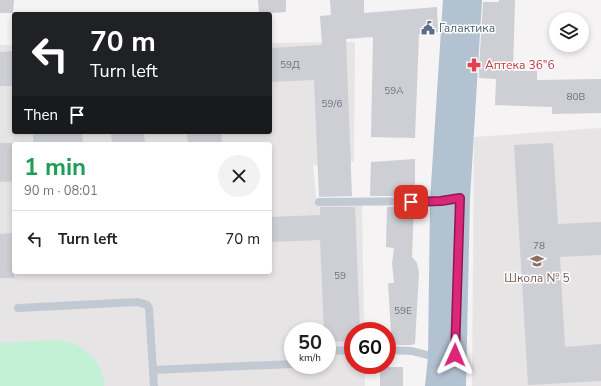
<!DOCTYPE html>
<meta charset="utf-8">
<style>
:root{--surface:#fff;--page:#f2f2f2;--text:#222;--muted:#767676;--line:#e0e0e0}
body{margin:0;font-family:"Nunito Sans",sans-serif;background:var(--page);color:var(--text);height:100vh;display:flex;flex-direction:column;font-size:15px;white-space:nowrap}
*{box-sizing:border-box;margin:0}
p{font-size:13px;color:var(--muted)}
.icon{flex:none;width:22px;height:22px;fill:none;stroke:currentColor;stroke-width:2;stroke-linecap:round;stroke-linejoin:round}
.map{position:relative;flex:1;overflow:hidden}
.sheet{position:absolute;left:12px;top:142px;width:260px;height:132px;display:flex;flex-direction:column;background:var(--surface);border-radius:4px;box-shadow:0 2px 6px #0003}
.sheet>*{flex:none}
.top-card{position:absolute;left:12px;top:12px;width:260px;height:122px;border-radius:4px;box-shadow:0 2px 6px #0003;background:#202124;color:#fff;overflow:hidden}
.fabs{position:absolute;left:549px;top:12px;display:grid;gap:8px}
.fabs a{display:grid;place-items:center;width:40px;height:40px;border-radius:50%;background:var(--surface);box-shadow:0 2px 6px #0003;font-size:20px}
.speed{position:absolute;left:284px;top:322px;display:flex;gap:8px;font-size:20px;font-weight:700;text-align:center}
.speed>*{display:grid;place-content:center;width:52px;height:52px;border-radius:50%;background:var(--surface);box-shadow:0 2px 6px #0003;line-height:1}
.speed small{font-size:10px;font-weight:400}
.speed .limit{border:6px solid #d22;background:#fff;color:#111}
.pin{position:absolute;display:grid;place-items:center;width:34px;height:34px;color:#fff;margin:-17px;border-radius:8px;box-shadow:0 2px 6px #0006}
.me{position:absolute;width:44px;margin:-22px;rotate:1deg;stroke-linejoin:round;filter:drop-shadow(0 0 3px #0008)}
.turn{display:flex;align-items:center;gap:14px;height:84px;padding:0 12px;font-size:18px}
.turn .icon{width:52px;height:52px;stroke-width:2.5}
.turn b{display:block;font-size:28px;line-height:34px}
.then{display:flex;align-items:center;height:38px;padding:0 12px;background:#0003;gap:8px;font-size:15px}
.round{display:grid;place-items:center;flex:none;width:42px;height:42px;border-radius:21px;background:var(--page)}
.head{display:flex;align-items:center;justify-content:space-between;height:68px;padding:0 12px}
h1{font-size:24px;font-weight:700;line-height:30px;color:#1e9e55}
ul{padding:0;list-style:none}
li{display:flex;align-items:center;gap:12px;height:56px;padding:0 12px;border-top:1px solid var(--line)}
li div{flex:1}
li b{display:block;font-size:15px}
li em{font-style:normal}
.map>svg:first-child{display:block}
</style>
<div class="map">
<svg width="601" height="386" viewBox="0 0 601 386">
<rect width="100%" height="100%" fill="#f5f3f3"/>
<g fill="#e6e4e5" fill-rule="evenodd">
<path d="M355,42L354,162L313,165L317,205L362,203L364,331H353V365H364L365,386H0V45H14V132H270V43ZM14,144H270V272H14ZM293,331H327V365H293Z"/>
<polygon points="601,128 601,386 472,386 474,137"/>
</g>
<path fill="#c3f1d5" d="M56,340C62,341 69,342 74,344C90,350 105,369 104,386H0V343Z"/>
<g fill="#cdcfd5">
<polygon points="0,0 14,0 13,13 0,13"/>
<polygon points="258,0 286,0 286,12 259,14"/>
<polygon points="330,0 364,0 364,13 437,7 438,32 419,34 415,138 371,137 373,37 346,39 352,196 319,197 314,80 270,82 270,48 322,45 320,16 331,15"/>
<polygon points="499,0 515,0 513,71 537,71 537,80 601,79 601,113 552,114 552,107 495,105 496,79 479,78 479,69 483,2 499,2"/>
<polygon points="14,51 14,86 0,86 0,52"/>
<polygon points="33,132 82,132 83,144 33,144"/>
<polygon points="111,132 144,132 145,144 112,144"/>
<polygon points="187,132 221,132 222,144 188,144"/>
<polygon points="0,143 13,143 14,181 0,182"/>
<polygon points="553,143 558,224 601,222 601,255 560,257 565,347 601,344 601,381 528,385 514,145"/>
<polygon points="415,159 415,196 370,196 371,162"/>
<polygon points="320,207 355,207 360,331 353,331 353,341 327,342 327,331 324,331 320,240 270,242 270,217 320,215"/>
<polygon points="387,207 414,207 412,257 417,263 419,272 415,344 410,345 396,345 391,333 388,283 394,283 392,264 394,248 386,247"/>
<polygon points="14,233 14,278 0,278 0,234"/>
<rect x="380" y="367" width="23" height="19"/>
</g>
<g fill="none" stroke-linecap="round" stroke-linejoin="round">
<g stroke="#c1cad2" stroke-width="8">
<polyline points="319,202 441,201"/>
<polyline points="18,308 138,302 147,305 149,308 154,386"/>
<polyline points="387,350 412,351 439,358"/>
<polyline points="327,351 353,350"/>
<polyline points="153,370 293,364"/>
</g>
<g stroke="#b3c2d1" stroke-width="22">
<polyline points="436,386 439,358 441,201 454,0"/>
<polyline points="455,386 459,198 471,0"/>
</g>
</g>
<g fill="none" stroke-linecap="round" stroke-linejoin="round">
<g stroke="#8e194d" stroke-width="10">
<polyline id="route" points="411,202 441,201 460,198 455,355"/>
</g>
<use href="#route" stroke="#db2777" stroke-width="7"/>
</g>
<defs>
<g id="civic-bare" transform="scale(1.08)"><path d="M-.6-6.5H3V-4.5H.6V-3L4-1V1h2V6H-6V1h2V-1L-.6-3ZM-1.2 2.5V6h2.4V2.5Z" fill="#5c6f8a" stroke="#fff" stroke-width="2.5" paint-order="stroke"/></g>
<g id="pharmacy-bare" transform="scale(1.08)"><path d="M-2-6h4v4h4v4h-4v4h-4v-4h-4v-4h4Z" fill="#e0444e" stroke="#fff" stroke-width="2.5" paint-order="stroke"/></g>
<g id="school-bare" transform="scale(1.08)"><path d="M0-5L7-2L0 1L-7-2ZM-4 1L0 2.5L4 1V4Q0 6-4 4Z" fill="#8d6e63" stroke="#fff" stroke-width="2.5" paint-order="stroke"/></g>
</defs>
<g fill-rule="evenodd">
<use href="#civic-bare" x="428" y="28"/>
<use href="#pharmacy-bare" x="474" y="65"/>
<use href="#school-bare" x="537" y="261"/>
</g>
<g text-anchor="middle" stroke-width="3" stroke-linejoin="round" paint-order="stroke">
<g font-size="10" fill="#6b747e">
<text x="290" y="68">59Д</text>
<text x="394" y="94">59А</text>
<text x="576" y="100">80В</text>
<text x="332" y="107">59/6</text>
<text x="539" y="249">78</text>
<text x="340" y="279">59</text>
<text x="403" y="314">59Е</text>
</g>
<g font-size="12" fill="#4e5e75" stroke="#fff" text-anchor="start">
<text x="439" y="32">Галактика</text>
</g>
<g font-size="12" fill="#be3a42" stroke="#fff" text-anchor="start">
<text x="485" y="69">Аптека 36"6</text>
</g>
<g font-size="12" fill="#785e54" stroke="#fff">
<text x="537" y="282">Школа № 5</text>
</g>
</g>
</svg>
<div class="fabs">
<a><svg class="icon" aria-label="layers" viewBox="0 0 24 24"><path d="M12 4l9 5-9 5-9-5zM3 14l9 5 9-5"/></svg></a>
</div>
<div class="speed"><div>50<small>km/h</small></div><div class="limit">60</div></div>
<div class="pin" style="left:411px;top:202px;background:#d93025"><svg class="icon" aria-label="arrive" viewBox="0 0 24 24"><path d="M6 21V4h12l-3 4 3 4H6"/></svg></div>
<svg class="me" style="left:455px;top:355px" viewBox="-20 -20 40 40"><path d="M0-17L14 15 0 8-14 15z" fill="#db2777" stroke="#fff" stroke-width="4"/></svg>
<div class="top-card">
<div class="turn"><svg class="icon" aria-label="left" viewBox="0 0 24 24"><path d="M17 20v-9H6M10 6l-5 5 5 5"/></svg><div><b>70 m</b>Turn left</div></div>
<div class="then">Then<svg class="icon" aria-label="arrive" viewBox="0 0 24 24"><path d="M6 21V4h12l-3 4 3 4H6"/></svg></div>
</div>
<section class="sheet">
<div class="head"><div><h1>1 min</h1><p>90 m · 08:01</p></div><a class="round"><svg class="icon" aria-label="close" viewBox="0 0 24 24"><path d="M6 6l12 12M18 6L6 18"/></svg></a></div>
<ul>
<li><svg class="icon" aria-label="left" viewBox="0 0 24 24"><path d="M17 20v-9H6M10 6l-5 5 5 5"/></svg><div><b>Turn left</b></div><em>70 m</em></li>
</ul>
</section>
</div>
